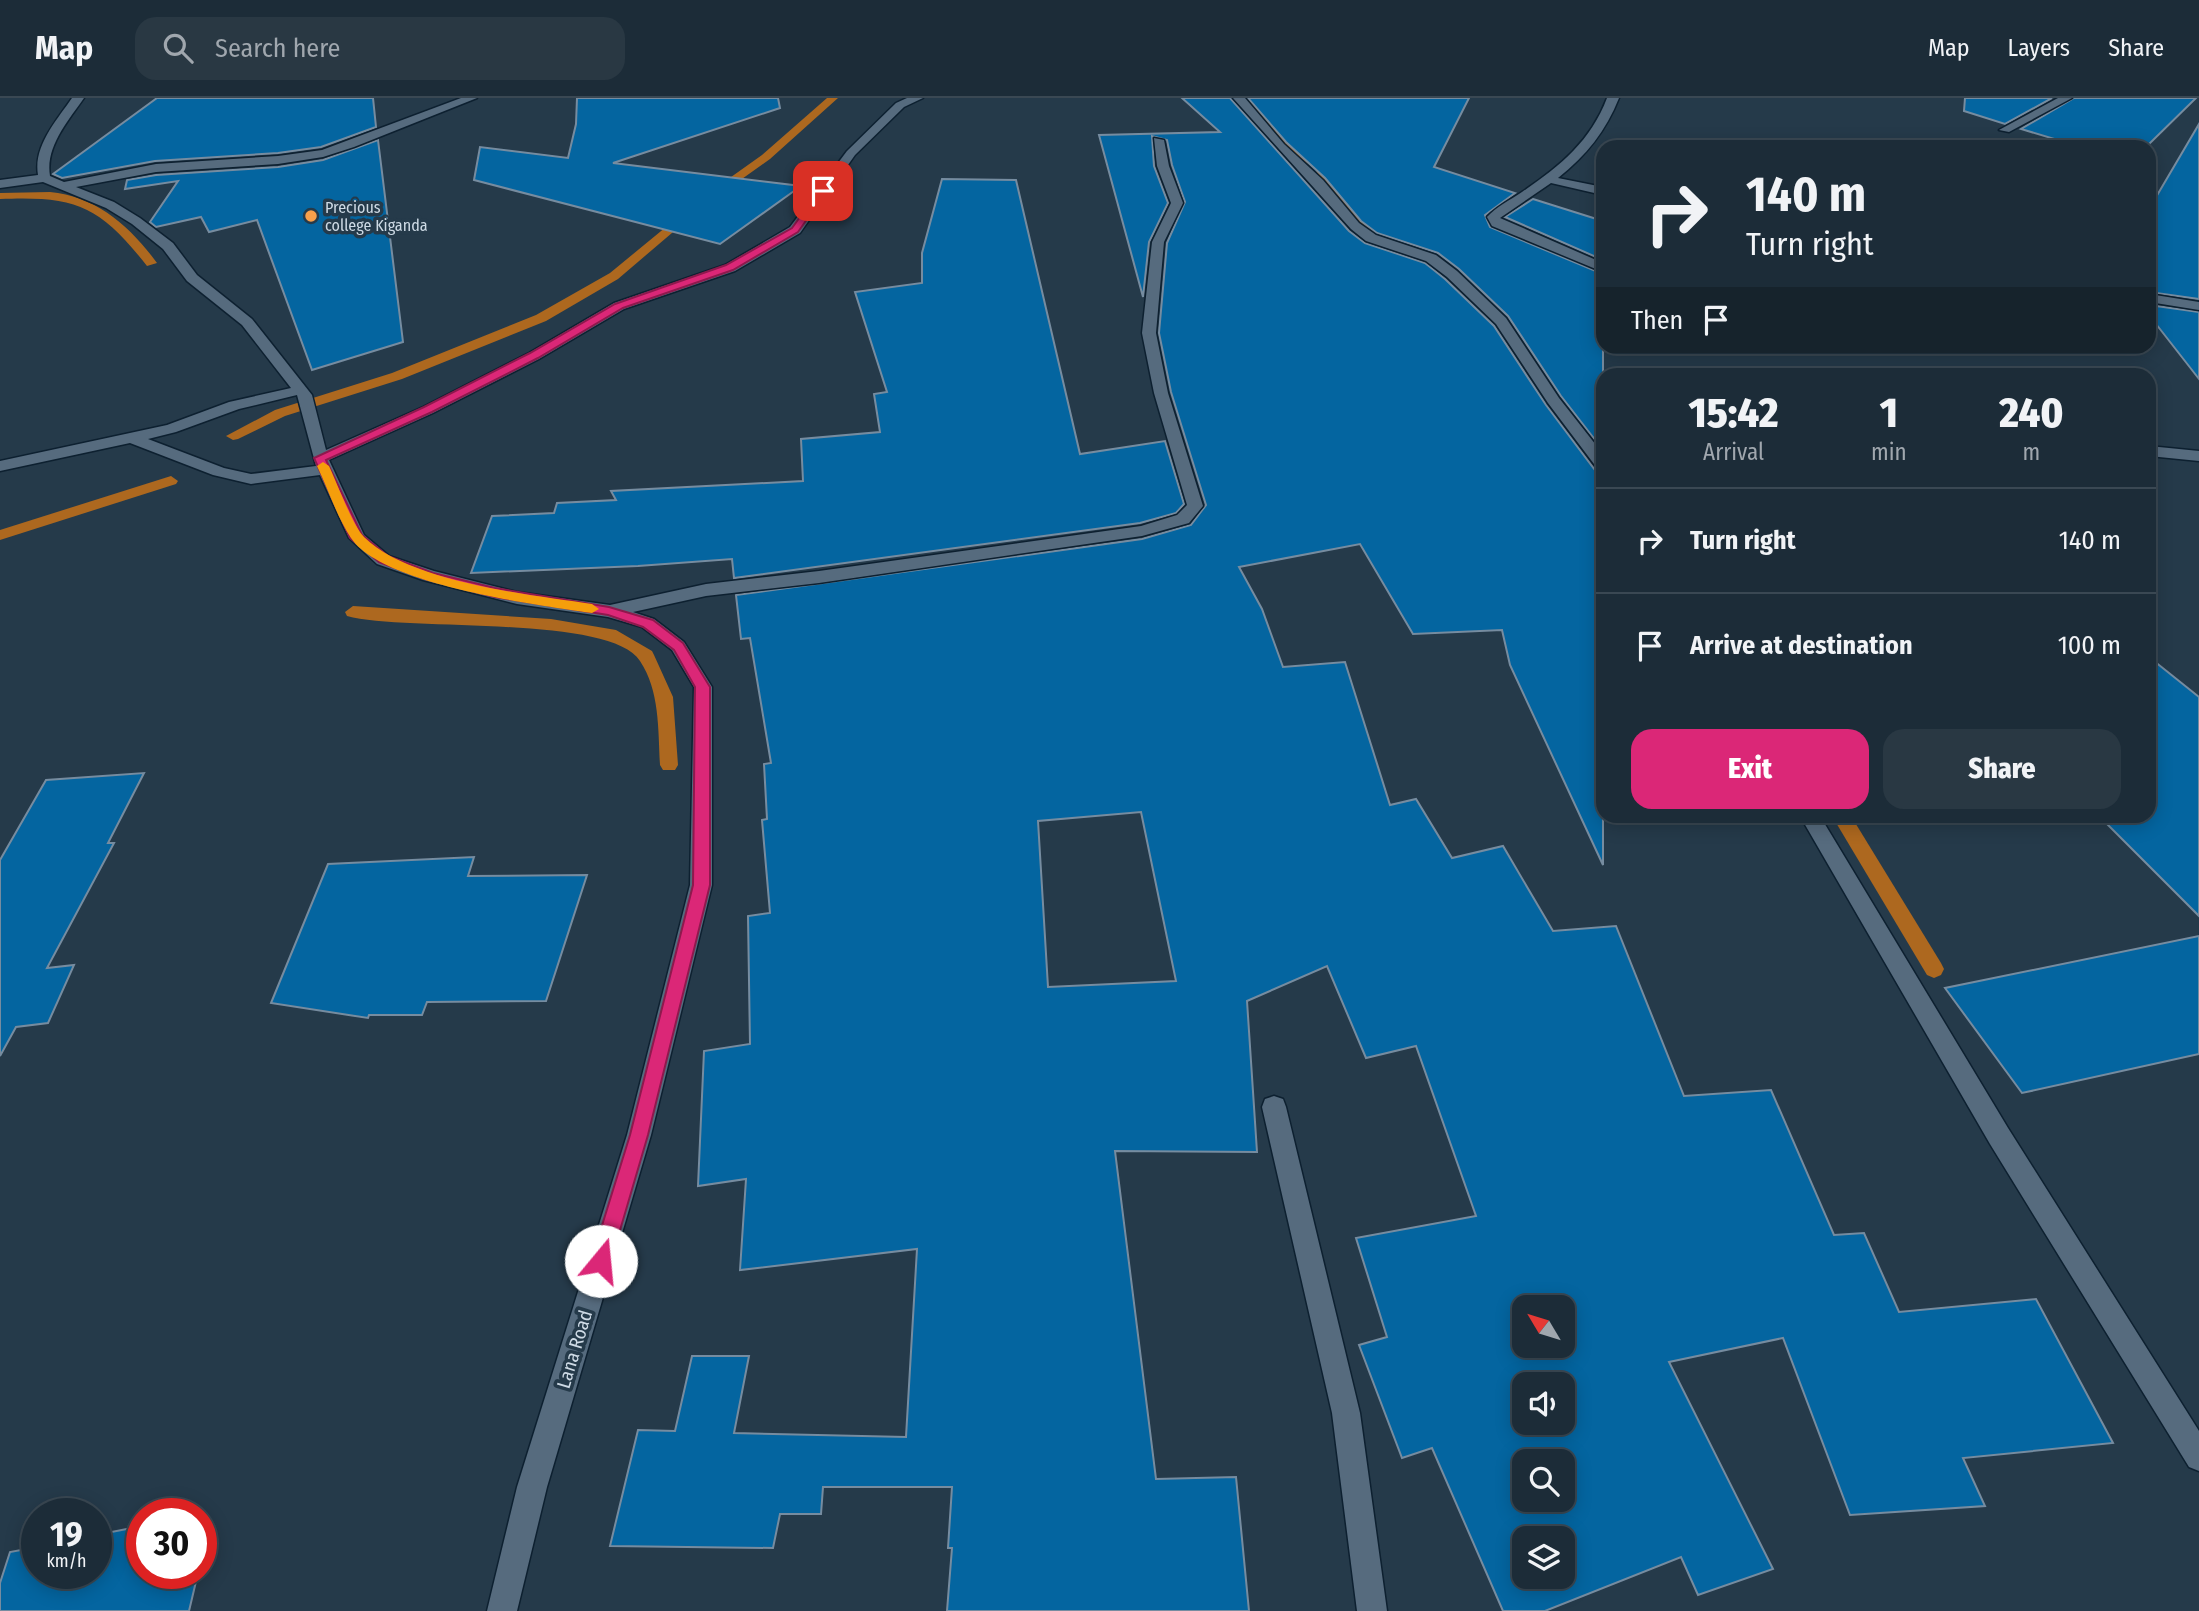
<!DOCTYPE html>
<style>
:root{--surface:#1c2c38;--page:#293843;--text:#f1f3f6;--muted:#a0a7ae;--line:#3a4853;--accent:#db2777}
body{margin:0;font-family:"Fira Sans Condensed",sans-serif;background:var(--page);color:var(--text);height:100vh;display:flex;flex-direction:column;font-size:26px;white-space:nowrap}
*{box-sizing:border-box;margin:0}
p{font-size:23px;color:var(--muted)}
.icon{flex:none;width:38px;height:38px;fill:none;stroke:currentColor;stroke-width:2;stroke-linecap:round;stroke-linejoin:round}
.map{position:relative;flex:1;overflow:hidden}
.drawer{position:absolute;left:1596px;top:270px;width:560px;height:455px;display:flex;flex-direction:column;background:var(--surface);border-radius:21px;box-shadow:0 4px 18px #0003,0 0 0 2px var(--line)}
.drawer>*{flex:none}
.guide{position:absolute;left:1596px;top:42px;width:560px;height:214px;border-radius:21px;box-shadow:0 4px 18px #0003,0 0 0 2px var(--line);background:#1c2c38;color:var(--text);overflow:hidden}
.needle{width:46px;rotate:308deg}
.fabs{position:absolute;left:1512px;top:1197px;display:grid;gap:14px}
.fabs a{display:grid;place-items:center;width:63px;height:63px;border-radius:14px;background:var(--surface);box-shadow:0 4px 18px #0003,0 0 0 2px var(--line);font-size:35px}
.speed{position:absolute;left:21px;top:1400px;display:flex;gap:14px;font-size:35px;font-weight:700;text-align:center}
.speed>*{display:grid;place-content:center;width:91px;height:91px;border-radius:50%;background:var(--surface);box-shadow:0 4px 18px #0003,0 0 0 2px var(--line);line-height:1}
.speed small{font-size:18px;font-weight:400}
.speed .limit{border:10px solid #d22;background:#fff;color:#111}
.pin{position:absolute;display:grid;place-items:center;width:60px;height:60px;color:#fff;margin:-30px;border-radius:14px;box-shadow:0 4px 10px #0006}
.me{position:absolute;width:77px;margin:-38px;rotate:17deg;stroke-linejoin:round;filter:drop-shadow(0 0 5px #0008)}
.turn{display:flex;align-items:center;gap:24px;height:147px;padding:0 35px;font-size:32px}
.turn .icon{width:91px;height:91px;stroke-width:2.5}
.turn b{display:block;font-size:49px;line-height:60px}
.then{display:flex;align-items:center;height:66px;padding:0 35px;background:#0003;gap:14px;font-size:26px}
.eta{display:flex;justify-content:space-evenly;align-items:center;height:119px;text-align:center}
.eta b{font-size:42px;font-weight:800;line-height:49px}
.action{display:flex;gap:14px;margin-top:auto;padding:14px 35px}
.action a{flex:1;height:80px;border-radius:21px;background:var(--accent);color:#fff;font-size:28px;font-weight:800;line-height:80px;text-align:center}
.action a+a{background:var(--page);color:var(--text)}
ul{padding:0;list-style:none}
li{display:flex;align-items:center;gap:21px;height:105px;padding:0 35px;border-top:2px solid var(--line)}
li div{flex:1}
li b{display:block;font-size:26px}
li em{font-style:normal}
header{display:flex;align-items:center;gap:42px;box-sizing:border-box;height:98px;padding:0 35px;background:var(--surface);border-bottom:2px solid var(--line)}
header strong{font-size:33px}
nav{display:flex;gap:38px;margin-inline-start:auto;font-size:24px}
.search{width:490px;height:63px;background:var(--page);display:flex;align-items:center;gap:18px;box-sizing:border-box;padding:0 24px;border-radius:21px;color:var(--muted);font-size:26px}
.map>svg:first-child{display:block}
</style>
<header>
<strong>Map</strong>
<div class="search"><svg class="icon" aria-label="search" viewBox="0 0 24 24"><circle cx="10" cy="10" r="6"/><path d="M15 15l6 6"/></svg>Search here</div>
<nav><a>Map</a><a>Layers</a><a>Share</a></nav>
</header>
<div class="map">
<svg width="2199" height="1513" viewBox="0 0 2199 1513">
<rect width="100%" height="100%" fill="#253a4a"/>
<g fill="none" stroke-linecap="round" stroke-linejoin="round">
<g fill="#ad681f" fill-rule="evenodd">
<polygon points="827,0 838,0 770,61 718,98 710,98 710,94 762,57"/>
<polygon points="1250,0 1260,0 1259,4 1285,38 1323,67 1336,88 1378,131 1378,135 1370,135 1328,92 1315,71 1277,42 1249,4"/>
<path d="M50,94C96,98 130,128 157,165L147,168C99,107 76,98 0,101V95Z"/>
<polygon points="683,115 693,117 618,181 546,223 402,281 285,318 238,341 233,342 226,338 275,312 392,275 536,217 610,175"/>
<polygon points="171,378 178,383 176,386 0,442 0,432"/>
<path d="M353,508L551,521L616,532L652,553L654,557L673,599L678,667L675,672H663L660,667C658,632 660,593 640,563C610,516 404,534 347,518L345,514Z"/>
<polygon points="1832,718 1851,718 1941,865 1944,871 1941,877 1934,880 1927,877"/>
</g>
</g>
<g fill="#0465a0" stroke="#768ca0" stroke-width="2" fill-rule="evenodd">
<polygon points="157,0 373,0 376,29 321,49 278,55 155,63 62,80 53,76"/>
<polygon points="577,0 778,0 780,10 613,65 801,88 720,146 474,82 480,49 568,60 576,26"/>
<path d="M1182,0H1230L1349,133L1365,145L1425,165L1445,181L1494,228L1546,307L1595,372L1603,374V767L1510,567L1502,532L1413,536L1360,446L1239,469L1262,511L1283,569L1345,564L1390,707L1416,701L1452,760L1503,748L1553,833L1616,828L1684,998L1771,992L1834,1137L1864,1135L1899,1214L2036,1201L2113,1345L1963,1360L1985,1408L1850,1417L1783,1240L1669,1264L1773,1471L1698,1497L1681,1459L1545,1513H1503L1432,1350L1402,1360L1359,1247L1387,1239L1356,1140L1476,1118L1416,948L1366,960L1327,868L1247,903L1257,1054L1115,1053L1156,1381L1236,1379L1249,1513H947L952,1450H948L952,1389H823L821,1416H780L773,1450L610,1448L638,1332L675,1333L692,1258H749L734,1335L906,1339L917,1151L740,1172L746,1081L698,1088L704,953L750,946L748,818L770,815L762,722L767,721L764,666L771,665L750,540L741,541L736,497L1142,441L1191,427L1206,407L1171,294L1159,235L1167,145L1185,104L1172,67L1167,42L1152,38L1154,68L1168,105L1149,144L1143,199L1099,37L1220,34ZM1141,714L1176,883L1048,889L1038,723ZM1524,1209H1563V1248H1524ZM1524,1286H1563V1325H1524ZM1524,1363H1563V1402H1524ZM1524,1440H1563V1479H1524Z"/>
<polygon points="1248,0 1469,0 1434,69 1515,95 1485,117 1490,129 1603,176 1603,352 1561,298 1508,218 1459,171 1438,155 1377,135 1361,123 1325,80 1286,44"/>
<polygon points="1965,0 2052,0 2005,26 1964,13"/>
<polygon points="2074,0 2196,0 2146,49 2081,49 2021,31"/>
<polygon points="2199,26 2199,201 2149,194 2149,111"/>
<polygon points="378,42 403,244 312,272 257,122 209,134 201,119 156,129 150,124 178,83 125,91 127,82 156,77 278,69 323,62"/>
<polygon points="942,81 1016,82 1080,356 1165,343 1184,406 1176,415 1140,425 734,480 732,461 638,468 471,475 492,418 554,415 557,405 616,402 611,393 803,383 801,341 880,334 874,296 887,294 855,194 922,185 922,155"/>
<polygon points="1533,101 1603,123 1603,162 1505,119"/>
<polygon points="2149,207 2199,214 2199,281 2149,217"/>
<polygon points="2149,559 2199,599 2199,818 2099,718 2149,718"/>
<polygon points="144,675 108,745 114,745 47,870 74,867 48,925 16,929 0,958 0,762 46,682"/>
<polygon points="474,759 468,778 587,777 546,903 427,904 422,917 369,917 368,920 271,905 328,766"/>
<polygon points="2199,838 2199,956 2022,995 1945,890"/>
<polygon points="142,1428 142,1475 198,1475 189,1513 0,1513 0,1485 10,1454 37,1449 37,1475 96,1475 96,1437"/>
</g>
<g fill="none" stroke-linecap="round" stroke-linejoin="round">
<g stroke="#0d2030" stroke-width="3">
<g id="street">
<path d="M72,0H84C68,23 45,49 50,78L64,84L156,66L278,58L322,52L461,0H477L354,49L323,59L278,66L156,74L76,89L114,104L140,120L173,145L197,177L252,221L312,297L326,352L423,309L529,255L614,205L725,167L790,129L847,53L896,5L907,0H923L904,9L855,57L800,135L735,173L624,211L539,261L433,315L329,362L364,437L389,458L434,473L517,494L610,507L706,486L819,473L1141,428L1177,417L1187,407L1154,295L1142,235L1152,144L1171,105L1157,68L1154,40L1164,42L1169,68L1183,105L1164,144L1156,235L1168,295L1203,408L1189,425L1142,438L819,485L706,498L633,514L654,521L684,544L712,589V787L651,1037L547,1389L517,1513H487L517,1389L627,1037L690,787L694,589L672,552L642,529L608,519L517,506L423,482L377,466L349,440L320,377L251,386L213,377L130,345L0,373V363L167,327L229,304L291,290L242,227L187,183L163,151L132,126L106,110L43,84L0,90V82L38,77C33,48 57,22 72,0ZM297,297L316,368L251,376L224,370L148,341L176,334L239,311Z"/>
<polygon points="1233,0 1245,0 1284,46 1323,82 1359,125 1376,137 1436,157 1457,173 1506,220 1559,300 1603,356 1603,372 1597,370 1548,305 1496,226 1447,179 1426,163 1366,143 1351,131"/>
<path d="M1607,0H1619C1606,33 1586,58 1558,80L1603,89V97L1551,85L1500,120L1603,165V174L1492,128L1487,119C1496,109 1510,102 1522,94C1559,69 1591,43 1607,0Z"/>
<polygon points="2058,0 2072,0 2009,34 1999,32"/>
<polygon points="2149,196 2199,204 2199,212 2149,204"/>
<polygon points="2149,348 2199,353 2199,363 2149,358"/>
<polygon points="1800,718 1820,718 2008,1030 2199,1333 2199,1373 2189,1369 1990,1046"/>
<polygon points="1274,998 1283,1001 1286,1009 1360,1315 1387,1513 1357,1513 1332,1315 1262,1009 1265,1001"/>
</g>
</g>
<use href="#street" fill="#566b7e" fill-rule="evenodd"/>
</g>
<polygon fill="#db2777" stroke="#8e194d" stroke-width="2" points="820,91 827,93 798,134 733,172 623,210 538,260 432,314 326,362 362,437 388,458 433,475 495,490 609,509 653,522 683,545 710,589 710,787 648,1037 611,1163 608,1170 601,1173 594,1170 591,1163 630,1037 693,787 695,589 674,552 643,529 608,517 495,499 425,481 379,464 350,440 314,360 424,309 530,255 615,206 726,167 792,130"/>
<path fill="#f59e0b" d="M323,364L329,368C337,385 353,428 364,439C409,484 530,497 592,506L599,511L592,515C537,507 382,487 351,440C337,419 328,391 317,368Z"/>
<circle fill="#f8a04b" stroke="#253a4a" stroke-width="2.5" cx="311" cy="118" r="7"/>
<g text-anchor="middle" stroke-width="7" stroke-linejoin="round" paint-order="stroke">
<g font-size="16" fill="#cedae5" stroke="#253a4a" text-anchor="start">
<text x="325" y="115">Precious<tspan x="325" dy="18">college Kiganda</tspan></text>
</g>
<g font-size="19" fill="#cedae5" stroke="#253a4a">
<text transform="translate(574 1251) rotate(-73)" y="7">Lana Road</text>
</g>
</g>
</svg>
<div class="fabs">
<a><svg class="needle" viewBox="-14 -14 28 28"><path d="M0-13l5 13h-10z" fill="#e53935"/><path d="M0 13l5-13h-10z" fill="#a0a7ae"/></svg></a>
<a><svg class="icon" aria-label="sound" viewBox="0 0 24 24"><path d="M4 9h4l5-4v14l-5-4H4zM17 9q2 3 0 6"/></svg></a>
<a><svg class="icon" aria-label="search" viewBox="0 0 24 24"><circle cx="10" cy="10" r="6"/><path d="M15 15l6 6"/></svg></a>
<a><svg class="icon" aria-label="layers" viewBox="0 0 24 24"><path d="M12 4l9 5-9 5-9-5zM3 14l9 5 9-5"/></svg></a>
</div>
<div class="speed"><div>19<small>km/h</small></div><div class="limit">30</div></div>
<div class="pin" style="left:823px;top:93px;background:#d93025"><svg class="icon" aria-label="arrive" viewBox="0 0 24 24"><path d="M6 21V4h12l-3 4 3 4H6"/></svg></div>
<svg class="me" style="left:601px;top:1163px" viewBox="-20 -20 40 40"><circle r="19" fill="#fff"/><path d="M0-13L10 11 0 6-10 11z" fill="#db2777"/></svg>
<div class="guide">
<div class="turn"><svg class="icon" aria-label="right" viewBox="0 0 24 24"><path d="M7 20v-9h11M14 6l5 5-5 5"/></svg><div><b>140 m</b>Turn right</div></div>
<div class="then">Then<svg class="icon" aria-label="arrive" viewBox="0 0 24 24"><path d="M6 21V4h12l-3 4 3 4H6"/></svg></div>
</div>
<section class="drawer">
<div class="eta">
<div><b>15:42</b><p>Arrival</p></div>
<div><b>1</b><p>min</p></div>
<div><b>240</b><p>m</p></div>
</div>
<ul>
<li><svg class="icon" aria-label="right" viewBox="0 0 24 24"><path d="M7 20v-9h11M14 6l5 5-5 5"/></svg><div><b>Turn right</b></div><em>140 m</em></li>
<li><svg class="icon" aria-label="arrive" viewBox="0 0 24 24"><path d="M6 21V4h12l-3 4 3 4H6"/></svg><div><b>Arrive at destination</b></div><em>100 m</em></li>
</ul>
<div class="action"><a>Exit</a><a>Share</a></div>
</section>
</div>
